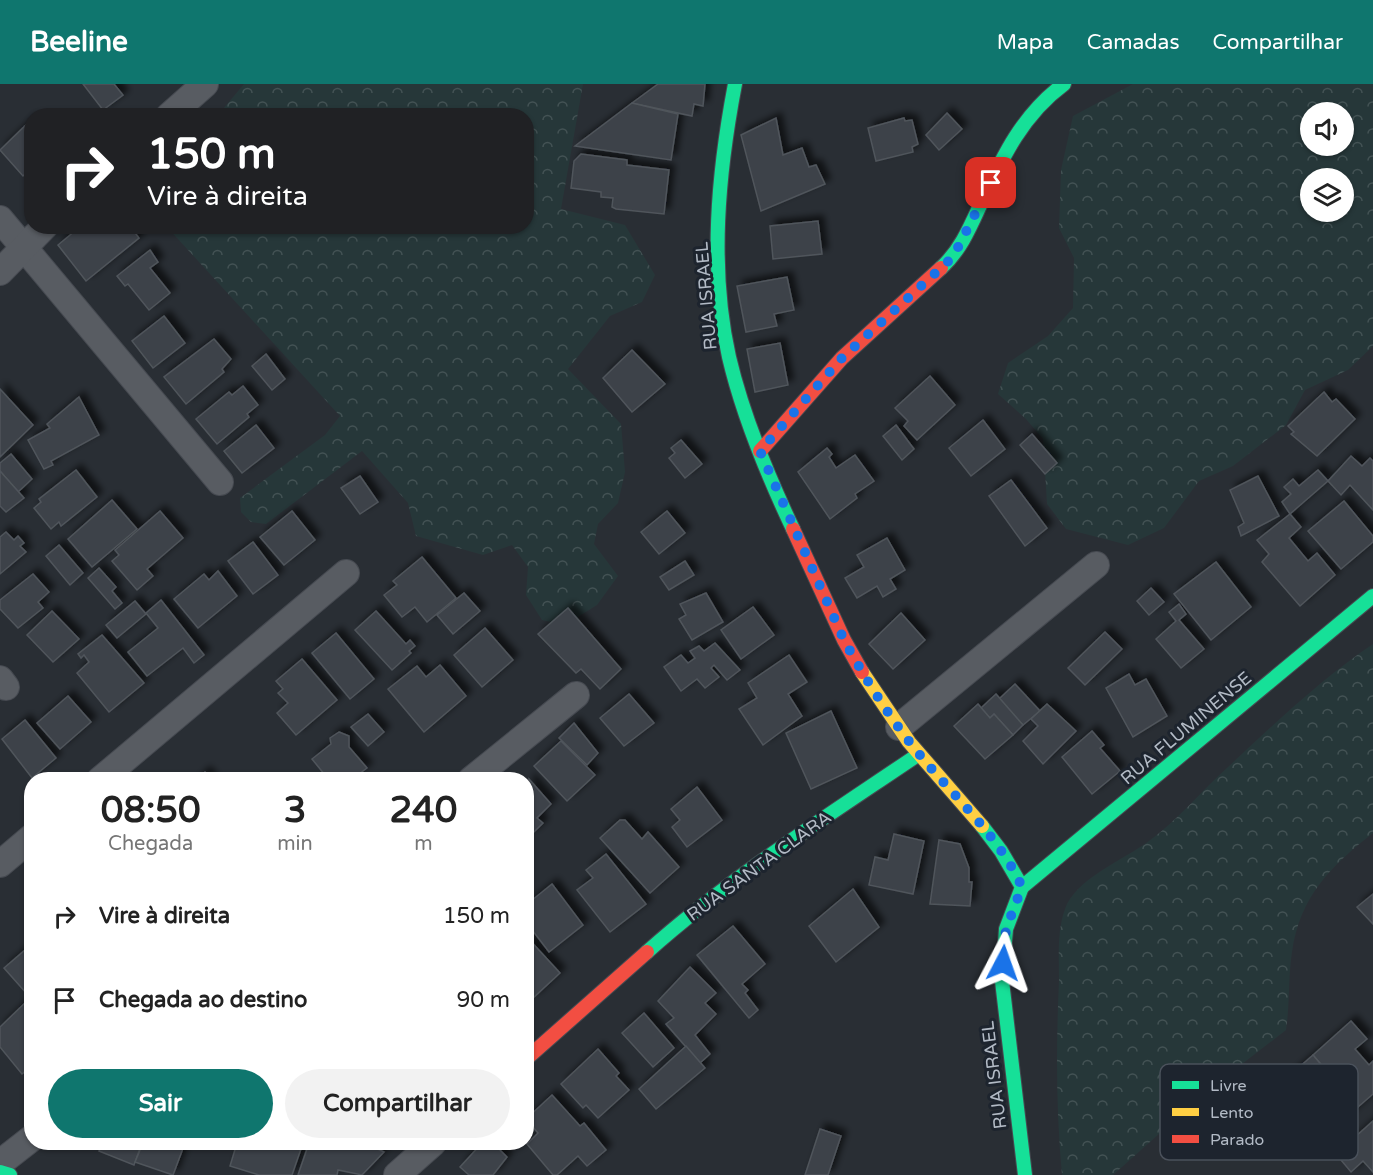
<!DOCTYPE html>
<html lang="pt">
<meta charset="utf-8">
<style>
:root{--surface:#fff;--page:#f2f2f2;--text:#222;--muted:#767676;--accent:#0f766e}
body{margin:0;font-family:"Varela Round",sans-serif;background:var(--page);color:var(--text);height:100vh;display:flex;flex-direction:column;font-size:22px;white-space:nowrap}
*{box-sizing:border-box;margin:0}
p{font-size:20px;color:var(--muted)}
.icon{flex:none;width:33px;height:33px;fill:none;stroke:currentColor;stroke-width:2;stroke-linecap:round;stroke-linejoin:round}
.map{position:relative;flex:1;overflow:hidden}
.side{position:absolute;left:24px;top:688px;width:510px;height:378px;display:flex;flex-direction:column;background:var(--surface);border-radius:24px;box-shadow:0 2px 4px #0004}
.side>*{flex:none}
.top-card{position:absolute;left:24px;top:24px;width:510px;height:126px;border-radius:24px;box-shadow:0 2px 4px #0004;background:#202124;color:#fff;overflow:hidden}
.controls{position:absolute;left:1300px;top:18px;display:grid;gap:12px}
.controls a{display:grid;place-items:center;width:54px;height:54px;border-radius:50%;background:var(--surface);box-shadow:0 2px 4px #0004;font-size:30px}
.pin{position:absolute;display:grid;place-items:center;width:51px;height:51px;color:#fff;margin:-26px;border-radius:12px;box-shadow:0 3px 9px #0006}
.me{position:absolute;width:66px;margin:-33px;rotate:4deg;stroke-linejoin:round;filter:drop-shadow(0 0 4px #0008)}
.turn{display:flex;align-items:center;gap:21px;height:126px;padding:0 24px;font-size:27px}
.turn .icon{width:78px;height:78px;stroke-width:2.5}
.turn b{display:block;font-size:42px;line-height:51px}
.eta{display:flex;justify-content:space-evenly;align-items:center;height:102px;text-align:center}
.eta b{font-size:36px;font-weight:700;line-height:42px}
.cta{display:flex;gap:12px;margin-top:auto;padding:12px 24px}
.cta a{flex:1;height:69px;border-radius:36px;background:var(--accent);color:#fff;font-size:24px;font-weight:700;line-height:69px;text-align:center}
.cta a+a{background:var(--page);color:var(--text)}
ul{padding:0;list-style:none}
li{display:flex;align-items:center;gap:18px;height:84px;padding:0 24px}
li div{flex:1}
li b{display:block;font-size:22px}
li em{font-style:normal}
header{display:flex;align-items:center;gap:36px;box-sizing:border-box;height:84px;padding:0 30px;background:var(--accent);color:#fff}
header strong{font-size:28px}
nav{display:flex;gap:33px;margin-inline-start:auto;font-size:21px}
.map>svg:first-child{display:block}
</style>
<header>
<strong>Beeline</strong>
<nav><a>Mapa</a><a>Camadas</a><a>Compartilhar</a></nav>
</header>
<div class="map">
<svg width="1373" height="1091" viewBox="0 0 1373 1091">
<defs>
<pattern id="forest-crowns" width="20" height="18" patternUnits="userSpaceOnUse" patternTransform="scale(1.5)"><rect width="20" height="18" fill="#263739"/><path d="M2 6a3 3 0 1 1 6 0M12 15a3 3 0 1 1 6 0" fill="none" stroke="#435254"/></pattern>
<filter id="shadow"><feDropShadow dx="5.5" dy="-5.5" stdDeviation="3" flood-color="#0009"/></filter>
</defs>
<rect width="100%" height="100%" fill="#292e34"/>
<g fill="url(#forest-crowns)" fill-rule="evenodd">
<polygon points="244,0 583,0 561,125 625,141 655,191 642,218 610,232 568,285 621,340 625,388 618,419 598,440 594,460 618,492 597,521 565,541 542,536 526,511 528,483 512,461 483,471 416,452 408,419 362,367 266,440 251,438 241,428 240,414 325,351 340,332 167,143 526,142 526,32 218,31"/>
<path d="M1133,0H1373V262L1348,286L1305,306L1286,341L1233,382L1199,397L1164,444L1128,461L1066,445L1047,420L1043,355L1026,335L998,310L1008,279L1048,252L1073,224L1074,174L1059,144L1061,86L1073,32ZM1311,28H1344V62H1311ZM1311,94H1344V128H1311Z"/>
<path d="M1373,560V749C1331,782 1300,812 1292,868C1288,894 1290,920 1286,946L1206,1008L1113,1091H1062C1056,1026 1056,962 1059,897C1059,873 1057,847 1065,825C1075,795 1125,775 1149,757C1178,736 1201,707 1228,683C1273,641 1321,595 1373,560Z"/>
</g>
<g fill="#3d4249" stroke="#50555b" stroke-width="1.5" filter="url(#shadow)">
<polygon points="83,0 114,0 123,11 103,26"/>
<polygon points="658,0 705,0 703,22 694,20 692,32 632,19"/>
<polygon points="632,19 678,30 671,76 575,62"/>
<polygon points="947,29 962,45 939,66 926,51"/>
<polygon points="776,34 783,71 802,64 809,83 816,81 825,100 761,127 741,51"/>
<polygon points="904,34 905,37 912,36 918,60 912,63 913,68 876,77 868,44"/>
<polygon points="32,35 32,83 23,92 0,66"/>
<polygon points="581,70 627,76 627,81 669,86 664,130 616,125 612,123 613,114 601,113 601,108 571,104 574,77"/>
<polygon points="818,137 822,170 773,175 770,142"/>
<polygon points="81,142 130,142 139,154 86,197 58,161"/>
<polygon points="150,166 158,178 150,184 170,209 149,226 128,200 125,202 117,192"/>
<polygon points="787,193 794,226 774,230 777,242 746,248 737,202"/>
<polygon points="164,232 185,259 153,284 132,257"/>
<polygon points="214,255 231,275 222,285 224,288 186,320 164,293"/>
<polygon points="780,259 788,301 755,308 747,265"/>
<polygon points="632,266 665,300 632,328 603,294"/>
<polygon points="266,270 285,295 272,306 252,282"/>
<polygon points="930,292 955,321 917,356 904,342 908,337 895,324"/>
<polygon points="243,302 258,321 247,330 249,333 217,360 196,335 229,308 232,311"/>
<polygon points="0,305 33,341 0,373"/>
<polygon points="1324,308 1332,318 1336,315 1355,335 1317,372 1291,350 1294,348 1288,342"/>
<polygon points="79,313 99,351 51,377 53,381 44,385 28,356 50,344 47,340"/>
<polygon points="983,336 1005,365 971,392 949,364"/>
<polygon points="256,341 274,364 242,389 224,367"/>
<polygon points="896,341 914,365 902,376 883,352"/>
<polygon points="1032,350 1057,379 1045,390 1020,361"/>
<polygon points="681,356 702,380 685,394 669,374 675,369 671,364"/>
<polygon points="827,364 832,370 829,373 836,384 855,371 874,397 855,410 857,414 830,435 798,388"/>
<polygon points="11,370 32,395 18,408 0,387 0,379"/>
<polygon points="1351,372 1362,382 1370,374 1373,377 1373,426 1350,401 1341,411 1328,397"/>
<polygon points="76,386 97,413 61,442 59,438 51,445 34,424 41,418 39,415"/>
<polygon points="1318,386 1328,397 1290,430 1282,418 1291,410 1284,403 1293,395 1299,402"/>
<polygon points="0,387 24,414 6,428 0,422"/>
<polygon points="360,392 378,418 360,430 341,404"/>
<polygon points="1258,392 1279,432 1241,452 1238,443 1244,439 1230,406"/>
<polygon points="1011,396 1047,444 1025,462 989,412"/>
<polygon points="112,416 137,445 92,483 68,455"/>
<polygon points="1344,417 1373,452 1373,458 1341,485 1308,447"/>
<polygon points="160,427 183,454 147,485 153,492 137,506 112,477 119,471 115,466"/>
<polygon points="292,427 315,456 284,481 260,453"/>
<polygon points="667,427 685,449 659,470 641,448"/>
<polygon points="1290,430 1301,443 1289,454 1308,477 1317,469 1335,491 1300,522 1262,478 1269,470 1257,456"/>
<polygon points="6,448 14,456 18,452 24,459 20,462 26,468 0,490 0,453"/>
<polygon points="887,454 905,486 890,495 896,505 883,513 877,502 857,514 845,494 864,483 857,471"/>
<polygon points="253,458 278,491 253,510 228,477"/>
<polygon points="59,461 83,489 70,501 46,472"/>
<polygon points="422,473 456,514 427,538 415,523 402,533 384,511 397,501 393,497"/>
<polygon points="685,477 694,491 669,506 660,493"/>
<polygon points="1216,478 1251,523 1211,556 1174,510"/>
<polygon points="99,484 116,503 112,507 122,519 115,525 88,494"/>
<polygon points="218,487 237,512 198,544 174,515 204,490 209,496"/>
<polygon points="33,490 49,508 38,518 43,524 18,544 0,525 0,516"/>
<polygon points="1151,504 1164,518 1149,531 1137,517"/>
<polygon points="464,509 480,527 453,550 437,531"/>
<polygon points="706,509 723,538 692,556 679,535 686,531 680,520"/>
<polygon points="161,516 204,571 194,579 183,564 147,592 128,568 158,544 146,529"/>
<polygon points="135,517 146,530 117,554 106,541"/>
<polygon points="1179,520 1186,530 1179,536 1204,565 1181,584 1156,555 1176,537 1169,528"/>
<polygon points="753,523 774,551 741,575 721,546"/>
<polygon points="568,524 621,585 600,605 581,585 576,589 538,550"/>
<polygon points="52,527 79,555 53,578 27,551"/>
<polygon points="376,527 406,560 410,556 415,562 409,567 411,569 392,586 355,546"/>
<polygon points="901,529 925,556 893,585 869,560"/>
<polygon points="485,544 513,576 482,603 454,571"/>
<polygon points="1105,548 1122,565 1085,601 1068,584"/>
<polygon points="336,549 374,595 350,615 312,569"/>
<polygon points="102,551 144,599 109,628 77,589 89,578 84,571 81,574 78,570"/>
<polygon points="715,559 740,586 727,596 714,581 711,584 719,593 705,604 697,595 681,607 664,583 681,571 688,579 695,574 690,567 699,562 704,567"/>
<polygon points="789,571 807,598 788,610 802,632 763,661 739,625 757,614 748,599"/>
<polygon points="302,575 337,616 296,651 277,629 288,619 278,609 283,605 276,597"/>
<polygon points="440,581 466,612 424,648 388,605 417,582 426,593"/>
<polygon points="1129,590 1135,601 1146,595 1167,632 1133,653 1106,604"/>
<polygon points="1015,600 1040,627 1023,641 999,615"/>
<polygon points="629,610 654,639 624,662 600,634"/>
<polygon points="996,610 1023,641 1013,651 994,630 990,634 981,624"/>
<polygon points="68,612 91,638 60,665 37,639"/>
<polygon points="978,620 990,634 994,630 1013,651 985,675 954,642"/>
<polygon points="1047,620 1076,647 1043,680 1023,657 1038,642 1031,635"/>
<polygon points="831,627 857,684 811,705 786,649"/>
<polygon points="368,630 384,648 368,662 351,643"/>
<polygon points="25,636 56,674 32,694 2,655"/>
<polygon points="574,639 598,669 587,681 559,654"/>
<polygon points="1092,647 1104,661 1100,664 1120,687 1092,710 1062,673"/>
<polygon points="339,648 349,652 349,663 367,684 351,696 329,696 312,675 331,660 330,654"/>
<polygon points="561,657 595,691 567,717 534,682"/>
<polygon points="205,688 212,696 196,696"/>
<polygon points="529,695 551,720 537,734 543,739 531,751 526,745"/>
<polygon points="697,703 722,736 687,763 672,743 680,736 671,725"/>
<polygon points="620,736 625,736 642,755 648,748 679,783 650,809 600,754"/>
<polygon points="894,750 924,757 913,810 869,801 875,773 888,776"/>
<polygon points="939,756 960,760 969,784 969,798 972,798 970,822 930,820"/>
<polygon points="606,770 646,820 610,848 577,806 593,794 586,786"/>
<polygon points="552,800 583,841 549,868 526,838 526,821"/>
<polygon points="853,805 879,843 836,878 809,842"/>
<polygon points="1373,810 1373,840 1357,823"/>
<polygon points="733,842 765,880 742,900 748,906 745,909 758,926 749,934 697,871"/>
<polygon points="526,852 560,889 533,914 526,910"/>
<polygon points="32,860 32,906 27,910 4,884"/>
<polygon points="690,883 716,909 705,919 716,930 695,951 710,970 700,979 666,940 674,934 658,917"/>
<polygon points="28,916 32,920 32,982 22,990 0,963 0,943"/>
<polygon points="644,929 674,964 653,983 622,949"/>
<polygon points="1351,937 1367,955 1355,965 1369,981 1373,977 1373,1010 1358,1023 1344,1006 1353,998 1339,983 1330,991 1313,971"/>
<polygon points="686,962 705,984 656,1025 639,1005"/>
<polygon points="598,965 619,989 616,992 629,1006 598,1034 586,1021 583,1024 561,1000"/>
<polygon points="1313,971 1330,991 1322,998 1335,1014 1344,1006 1358,1023 1320,1056 1304,1038 1315,1028 1302,1012 1290,1022 1274,1005"/>
<polygon points="552,1011 580,1042 584,1039 606,1066 587,1082 578,1072 557,1091 553,1091 527,1060 538,1049 526,1035"/>
<polygon points="1373,1037 1373,1088 1363,1077 1351,1088 1336,1070"/>
<polygon points="820,1045 841,1052 828,1091 805,1091"/>
<polygon points="102,1059 142,1059 134,1081 99,1067"/>
<polygon points="143,1059 185,1059 173,1091 135,1078"/>
<polygon points="237,1059 303,1059 292,1091 259,1091 230,1082"/>
<polygon points="309,1059 366,1059 384,1068 362,1091 338,1086 337,1091 298,1091"/>
<polygon points="482,1059 493,1059 507,1073 493,1091 469,1091 460,1083"/>
</g>
<g fill="none" stroke-linecap="round" stroke-linejoin="round">
<g stroke="#464a51" stroke-width="28">
<g id="street">
<polyline points="169,32 205,0"/>
<polyline points="0,135 220,398"/>
<polyline points="0,188 45,142"/>
<polyline points="0,595 6,603"/>
<polyline points="899,643 1096,481"/>
<polyline points="100,696 346,489"/>
<polyline points="471,696 576,611"/>
<polyline points="0,780 32,753"/>
<polyline points="0,1079 32,1054"/>
<polyline points="397,1091 433,1059"/>
</g>
</g>
<g stroke="#464a51" stroke-width="16">
<g id="fast">
<path d="M735,0C718,89 709,184 729,273C743,333 767,390 793,445"/>
<path d="M941,184C961,166 971,141 982,117C1003,72 1023,30 1064,0"/>
<polyline points="982,742 1001,767 1022,803 1006,845 1002,897 1025,1091"/>
<polyline points="1022,803 1373,512"/>
<path d="M647,868C731,793 826,733 919,670"/>
<polyline points="0,1088 10,1091"/>
</g>
</g>
<g stroke="#464a51" stroke-width="16">
<polyline id="slow" points="862,588 909,658 982,742"/>
</g>
<g stroke="#464a51" stroke-width="16">
<g id="jam">
<polyline points="760,367 842,274 941,184"/>
<polyline points="793,445 844,556 862,588"/>
<polyline points="526,975 647,868"/>
</g>
</g>
<use href="#street" stroke="#585c62" stroke-width="26"/>
<use href="#fast" stroke="#16e098" stroke-width="14"/>
<use href="#slow" stroke="#ffcf43" stroke-width="14"/>
<use href="#jam" stroke="#f24e42" stroke-width="14"/>
</g>
<g fill="none" stroke-linecap="round" stroke-linejoin="round">
<path stroke="#1a73e8" stroke-width="10" stroke-dasharray="0 18" d="M991,99L953,173L842,274L760,367L844,556C866,596 891,636 920,671C955,714 999,752 1022,803L1006,845L1003,879"/>
</g>
<g text-anchor="middle" stroke-width="6" stroke-linejoin="round" paint-order="stroke">
<g font-size="18" fill="#b2bac5" stroke="#1d242e">
<text transform="translate(706 212) rotate(-95)" y="6">RUA ISRAEL</text>
<text transform="translate(1186 644) rotate(-40)" y="6">RUA FLUMINENSE</text>
<text transform="translate(759 782) rotate(-36)" y="6">RUA SANTA CLARA</text>
<text transform="translate(994 991) rotate(-97)" y="6">RUA ISRAEL</text>
</g>
</g>
<rect x="1160" y="980" width="198" height="96" rx="9" fill="#1d242e" stroke="#4a515b" stroke-width="1.5"/>
<rect x="1172" y="997" width="27" height="8" fill="#16e098"/>
<rect x="1172" y="1024" width="27" height="8" fill="#ffcf43"/>
<rect x="1172" y="1051" width="27" height="8" fill="#f24e42"/>
<g font-size="16" fill="#b2bac5">
<text x="1210" y="1007">Livre</text>
<text x="1210" y="1034">Lento</text>
<text x="1210" y="1061">Parado</text>
</g>
</svg>
<div class="controls">
<a><svg class="icon" aria-label="sound" viewBox="0 0 24 24"><path d="M4 9h4l5-4v14l-5-4H4zM17 9q2 3 0 6"/></svg></a>
<a><svg class="icon" aria-label="layers" viewBox="0 0 24 24"><path d="M12 4l9 5-9 5-9-5zM3 14l9 5 9-5"/></svg></a>
</div>
<div class="pin" style="left:991px;top:99px;background:#d93025"><svg class="icon" aria-label="arrive" viewBox="0 0 24 24"><path d="M6 21V4h12l-3 4 3 4H6"/></svg></div>
<svg class="me" style="left:1003px;top:879px" viewBox="-20 -20 40 40"><path d="M0-17L14 15 0 8-14 15z" fill="#1a73e8" stroke="#fff" stroke-width="4"/></svg>
<div class="top-card">
<div class="turn"><svg class="icon" aria-label="right" viewBox="0 0 24 24"><path d="M7 20v-9h11M14 6l5 5-5 5"/></svg><div><b>150 m</b>Vire à direita</div></div>
</div>
<section class="side">
<div class="eta">
<div><b>08:50</b><p>Chegada</p></div>
<div><b>3</b><p>min</p></div>
<div><b>240</b><p>m</p></div>
</div>
<ul>
<li><svg class="icon" aria-label="right" viewBox="0 0 24 24"><path d="M7 20v-9h11M14 6l5 5-5 5"/></svg><div><b>Vire à direita</b></div><em>150 m</em></li>
<li><svg class="icon" aria-label="arrive" viewBox="0 0 24 24"><path d="M6 21V4h12l-3 4 3 4H6"/></svg><div><b>Chegada ao destino</b></div><em>90 m</em></li>
</ul>
<div class="cta"><a>Sair</a><a>Compartilhar</a></div>
</section>
</div>
